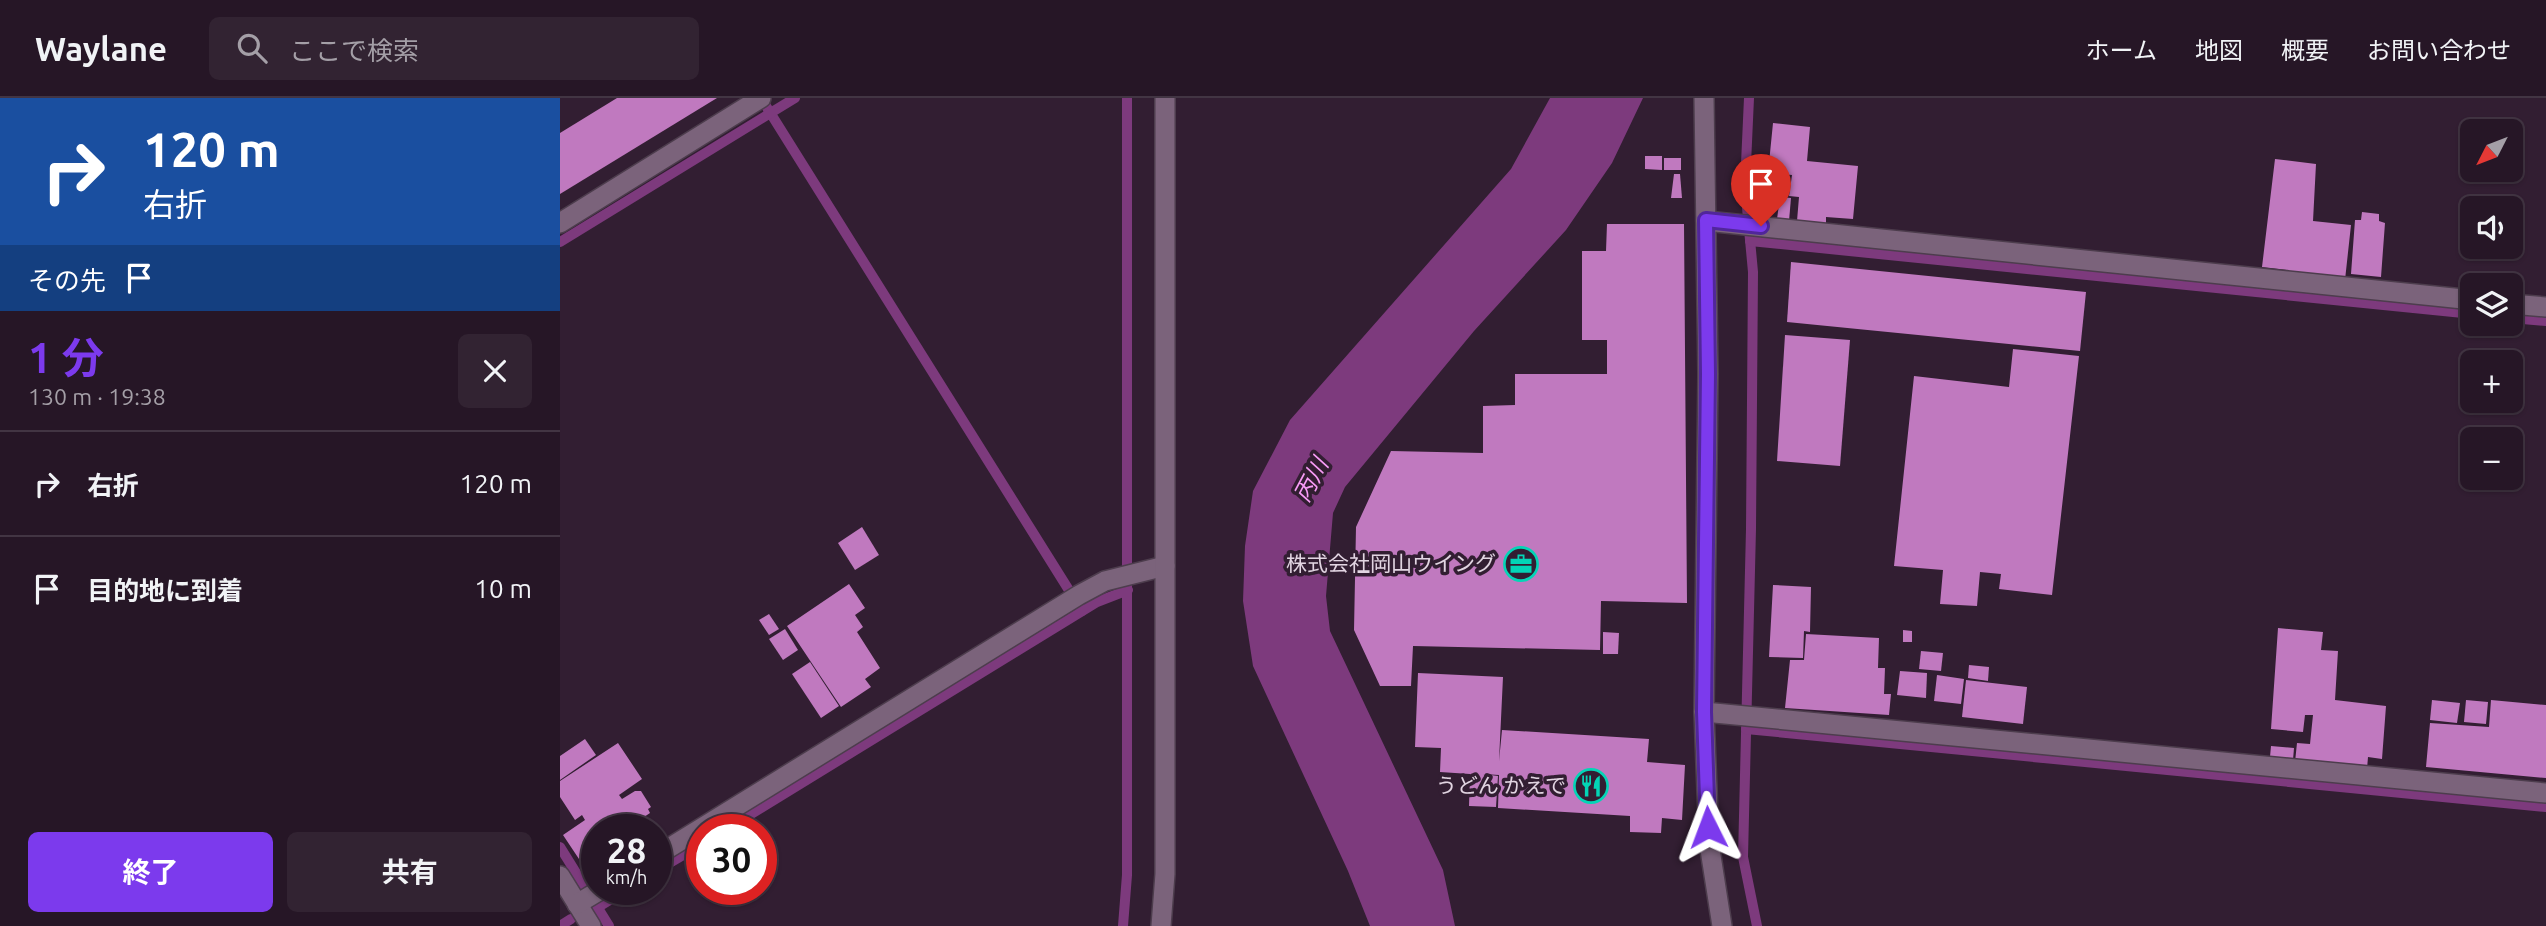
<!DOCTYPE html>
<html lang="ja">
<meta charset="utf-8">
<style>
:root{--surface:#261626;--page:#322332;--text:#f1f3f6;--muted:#a49fa7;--line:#423543;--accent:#7c3aed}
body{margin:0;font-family:Ubuntu,"Noto Sans JP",sans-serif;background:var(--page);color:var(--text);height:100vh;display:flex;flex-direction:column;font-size:26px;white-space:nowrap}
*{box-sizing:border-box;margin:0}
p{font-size:23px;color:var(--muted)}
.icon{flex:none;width:38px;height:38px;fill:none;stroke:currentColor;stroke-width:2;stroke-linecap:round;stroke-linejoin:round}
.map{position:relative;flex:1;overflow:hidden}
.side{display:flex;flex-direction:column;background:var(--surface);width:560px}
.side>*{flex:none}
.guide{background:#1a4fa0;color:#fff;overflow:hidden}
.needle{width:46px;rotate:228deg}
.controls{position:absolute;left:1900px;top:21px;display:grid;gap:14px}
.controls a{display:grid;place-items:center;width:63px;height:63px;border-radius:10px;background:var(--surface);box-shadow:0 2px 5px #0004,0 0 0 2px var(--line);font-size:35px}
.speed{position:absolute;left:21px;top:716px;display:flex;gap:14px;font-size:35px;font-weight:700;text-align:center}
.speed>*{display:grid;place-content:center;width:91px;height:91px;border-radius:50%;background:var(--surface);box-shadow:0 2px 5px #0004,0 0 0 2px var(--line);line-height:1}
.speed small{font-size:18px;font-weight:400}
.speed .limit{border:10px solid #d22;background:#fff;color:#111}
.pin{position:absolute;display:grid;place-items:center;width:60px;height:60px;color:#fff;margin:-72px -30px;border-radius:50% 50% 50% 0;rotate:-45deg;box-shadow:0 0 7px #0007}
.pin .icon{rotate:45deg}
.me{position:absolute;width:77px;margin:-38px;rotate:357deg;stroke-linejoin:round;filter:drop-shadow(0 0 5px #0008)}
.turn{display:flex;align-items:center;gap:24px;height:147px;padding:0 28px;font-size:32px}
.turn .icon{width:91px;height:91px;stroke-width:2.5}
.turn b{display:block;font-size:49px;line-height:60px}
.then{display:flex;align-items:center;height:66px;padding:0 28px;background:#0003;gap:14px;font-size:26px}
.round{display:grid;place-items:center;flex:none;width:74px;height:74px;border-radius:10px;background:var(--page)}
.head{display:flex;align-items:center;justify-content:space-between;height:119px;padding:0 28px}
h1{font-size:42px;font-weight:700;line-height:52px;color:var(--accent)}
.cta{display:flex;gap:14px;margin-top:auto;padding:14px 28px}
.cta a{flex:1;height:80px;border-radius:10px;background:var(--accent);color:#fff;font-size:28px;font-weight:700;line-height:80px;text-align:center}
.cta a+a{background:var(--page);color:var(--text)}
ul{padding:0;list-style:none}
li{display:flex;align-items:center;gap:21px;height:105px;padding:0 28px;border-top:2px solid var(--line)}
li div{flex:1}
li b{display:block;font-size:26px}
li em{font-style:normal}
header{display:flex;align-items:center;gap:42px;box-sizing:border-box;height:98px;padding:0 35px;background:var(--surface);border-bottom:2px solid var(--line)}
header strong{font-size:33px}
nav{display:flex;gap:38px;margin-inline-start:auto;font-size:24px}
.search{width:490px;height:63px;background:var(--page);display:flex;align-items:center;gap:18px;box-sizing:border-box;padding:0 24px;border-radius:10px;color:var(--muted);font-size:26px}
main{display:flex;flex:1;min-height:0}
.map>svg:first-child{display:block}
</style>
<header>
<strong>Waylane</strong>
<div class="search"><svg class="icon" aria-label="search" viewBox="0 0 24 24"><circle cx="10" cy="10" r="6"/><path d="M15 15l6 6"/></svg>ここで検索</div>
<nav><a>ホーム</a><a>地図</a><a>概要</a><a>お問い合わせ</a></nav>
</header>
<main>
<section class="side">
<div class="guide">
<div class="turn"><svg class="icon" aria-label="right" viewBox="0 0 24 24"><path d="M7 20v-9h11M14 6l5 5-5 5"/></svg><div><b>120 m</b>右折</div></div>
<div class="then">その先<svg class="icon" aria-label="arrive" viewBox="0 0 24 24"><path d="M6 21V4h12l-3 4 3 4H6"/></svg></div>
</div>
<div class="head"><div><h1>1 分</h1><p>130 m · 19:38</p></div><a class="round"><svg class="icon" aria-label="close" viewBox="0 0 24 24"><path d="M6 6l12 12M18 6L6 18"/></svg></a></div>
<ul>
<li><svg class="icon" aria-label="right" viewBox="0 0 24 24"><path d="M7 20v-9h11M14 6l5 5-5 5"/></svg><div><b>右折</b></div><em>120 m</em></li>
<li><svg class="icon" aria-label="arrive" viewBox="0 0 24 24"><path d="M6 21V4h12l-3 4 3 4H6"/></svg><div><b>目的地に到着</b></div><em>10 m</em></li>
</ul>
<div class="cta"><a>終了</a><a>共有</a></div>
</section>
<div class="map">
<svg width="1986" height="828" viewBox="0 0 1986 828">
<rect width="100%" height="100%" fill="#321e32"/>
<polygon fill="#7d3a7d" points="990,0 1083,0 1052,65 1006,132 914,233 785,389 773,415 766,498 770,533 883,772 895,828 810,828 788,773 693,568 683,503 685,448 693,393 730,322 951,71"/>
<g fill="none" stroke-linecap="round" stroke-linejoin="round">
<g stroke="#7d3a7d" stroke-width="10">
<polyline points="201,0 522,513"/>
<polyline points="1189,0 1185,88 1193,174 1191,431 1183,759 1197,828"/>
<polyline points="1190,143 1913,216"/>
<polyline points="0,144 235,0"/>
<polyline points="1951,220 1986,223"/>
<polyline points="1186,631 1986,709"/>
<polyline points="165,732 537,504 568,492"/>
<polyline points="0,749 49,828"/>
<polyline points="96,773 142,746"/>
<polyline points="35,811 68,791"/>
<polyline points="0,828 11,821"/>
<polyline points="563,828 567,777 567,0"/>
</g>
</g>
<g fill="#c079bf">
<polygon points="57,0 157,0 0,96 0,35"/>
<polygon points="1213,25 1250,29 1247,63 1298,68 1293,121 1266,119 1266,126 1237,123 1239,99 1229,98 1232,77 1208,75"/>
<polygon points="1085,58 1102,58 1102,72 1085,71"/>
<rect x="1104" y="60" width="17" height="12"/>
<polygon points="1715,61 1756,66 1753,123 1791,127 1785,182 1729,175 1729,172 1702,169"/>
<polygon points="1114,76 1120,76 1122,100 1111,100"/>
<polygon points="1220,99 1231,100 1229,123 1217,121"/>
<polygon points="1802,114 1819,116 1819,123 1825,125 1821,179 1791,176 1795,122 1801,122"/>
<polygon points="1047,126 1124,126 1127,505 1041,503 1040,552 853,548 851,588 820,588 794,532 796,429 831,353 923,355 923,308 955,307 955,276 1047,276 1047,242 1022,242 1022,153 1046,153"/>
<polygon points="1231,164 1526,194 1520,253 1227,224"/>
<polygon points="1225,237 1290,242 1280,368 1217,363"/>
<polygon points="1453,251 1519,258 1492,497 1439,491 1441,476 1420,474 1417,508 1380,506 1383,472 1334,468 1354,278 1449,289"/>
<polygon points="302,429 319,457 295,472 278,445"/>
<polygon points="289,486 305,510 295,517 303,529 297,534 320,570 305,581 311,589 281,609 227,528"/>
<polygon points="1213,487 1251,489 1250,534 1244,533 1243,560 1209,559"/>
<polygon points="209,516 219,531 209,537 199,522"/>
<polygon points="1718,530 1763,534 1761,552 1778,553 1775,602 1826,608 1822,661 1808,659 1807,671 1735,664 1737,645 1750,646 1753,617 1745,617 1743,634 1711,631"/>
<polygon points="225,531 238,552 223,562 209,541"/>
<polygon points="1343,532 1352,533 1352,544 1343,544"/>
<polygon points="1043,534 1059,535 1058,556 1043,556"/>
<polygon points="1246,536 1319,540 1318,570 1325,570 1324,596 1331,596 1329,617 1225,610 1230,562 1244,562"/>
<polygon points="1361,553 1383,555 1381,573 1359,571"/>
<polygon points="250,564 279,608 261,620 232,576"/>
<polygon points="1409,567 1429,569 1428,583 1408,580"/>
<polygon points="1340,573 1367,575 1366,600 1337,597"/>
<polygon points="858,575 943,579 939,663 942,632 1089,641 1087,664 1125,667 1122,722 1102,720 1101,735 1070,734 1070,718 938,710 939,677 923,676 938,678 936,709 909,708 910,676 880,674 881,650 855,649"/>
<polygon points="1377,577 1404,581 1401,606 1374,603"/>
<polygon points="1406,582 1467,589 1463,626 1402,619"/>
<polygon points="1872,602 1900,605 1897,625 1870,622"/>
<polygon points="1906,602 1928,604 1926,626 1904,624"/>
<polygon points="1931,602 1986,607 1986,680 1866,669 1870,625 1929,629"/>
<polygon points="25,641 36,657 0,682 0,658"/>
<polygon points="58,645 82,681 59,697 62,701 75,693 81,693 91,709 88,711 90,715 84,719 92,732 37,732 37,774 31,779 3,737 25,722 22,717 15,722 0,699 0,683"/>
<polygon points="1711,648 1734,650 1733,662 1710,659"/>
</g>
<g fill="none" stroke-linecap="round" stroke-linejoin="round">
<g stroke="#4d3d4d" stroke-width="22">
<g id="minor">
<polyline points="1144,0 1148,276 1144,614 1149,745 1162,828"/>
<polyline points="1146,123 1913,202"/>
<polyline points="0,125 201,0"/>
<polyline points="1951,206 1986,209"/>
<polyline points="1144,614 1986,695"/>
<polyline points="96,758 519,497 545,483 605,468"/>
<polyline points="0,778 31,828"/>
<polyline points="17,806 42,791"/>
<polyline points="601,828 605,776 605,0"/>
</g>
</g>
<use href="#minor" stroke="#7b637b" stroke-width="19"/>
</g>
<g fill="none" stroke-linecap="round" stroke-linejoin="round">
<g stroke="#51269a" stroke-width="18">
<polyline id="route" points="1148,729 1144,614 1148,276 1146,122 1201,128"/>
</g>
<use href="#route" stroke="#7c3aed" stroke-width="12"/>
</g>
<defs>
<g id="office-ring" transform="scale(1.75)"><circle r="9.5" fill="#321e32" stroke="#03d5b6" stroke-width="1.5"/><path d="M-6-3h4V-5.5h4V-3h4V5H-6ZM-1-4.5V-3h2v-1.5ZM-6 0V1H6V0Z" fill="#03d5b6"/></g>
<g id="restaurant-ring" transform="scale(1.75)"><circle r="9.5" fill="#321e32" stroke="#03d5b6" stroke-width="1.5"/><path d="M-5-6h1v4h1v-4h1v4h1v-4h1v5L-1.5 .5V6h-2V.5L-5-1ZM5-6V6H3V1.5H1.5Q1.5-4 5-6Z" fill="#03d5b6"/></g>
</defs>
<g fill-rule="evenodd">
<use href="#office-ring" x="961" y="466"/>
<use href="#restaurant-ring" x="1031" y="688"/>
</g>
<g text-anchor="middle" stroke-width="7" stroke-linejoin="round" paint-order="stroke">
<g font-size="21" fill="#e2d5e2" stroke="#321e32" text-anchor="end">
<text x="936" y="473">株式会社岡山ウイング</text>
<text x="1006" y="695">うどん かえで</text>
</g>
<g font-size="23" font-style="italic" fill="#f79bf6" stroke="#321e32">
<text transform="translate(751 382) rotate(-62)" y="8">丙川</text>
</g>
</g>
</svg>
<div class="controls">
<a><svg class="needle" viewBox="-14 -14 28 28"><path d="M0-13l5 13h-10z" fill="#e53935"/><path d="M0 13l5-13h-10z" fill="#a49fa7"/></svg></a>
<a><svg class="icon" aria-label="sound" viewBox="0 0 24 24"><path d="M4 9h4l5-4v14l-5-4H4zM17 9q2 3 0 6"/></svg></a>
<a><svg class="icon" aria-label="layers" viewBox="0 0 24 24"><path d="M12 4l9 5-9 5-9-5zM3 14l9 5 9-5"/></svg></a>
<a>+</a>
<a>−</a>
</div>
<div class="speed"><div>28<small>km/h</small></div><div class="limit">30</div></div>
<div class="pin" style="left:1201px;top:128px;background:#d93025"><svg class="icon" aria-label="arrive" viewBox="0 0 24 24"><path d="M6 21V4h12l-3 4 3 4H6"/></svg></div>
<svg class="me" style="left:1148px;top:729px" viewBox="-20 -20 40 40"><path d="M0-17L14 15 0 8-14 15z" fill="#7c3aed" stroke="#fff" stroke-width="4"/></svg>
</div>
</main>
